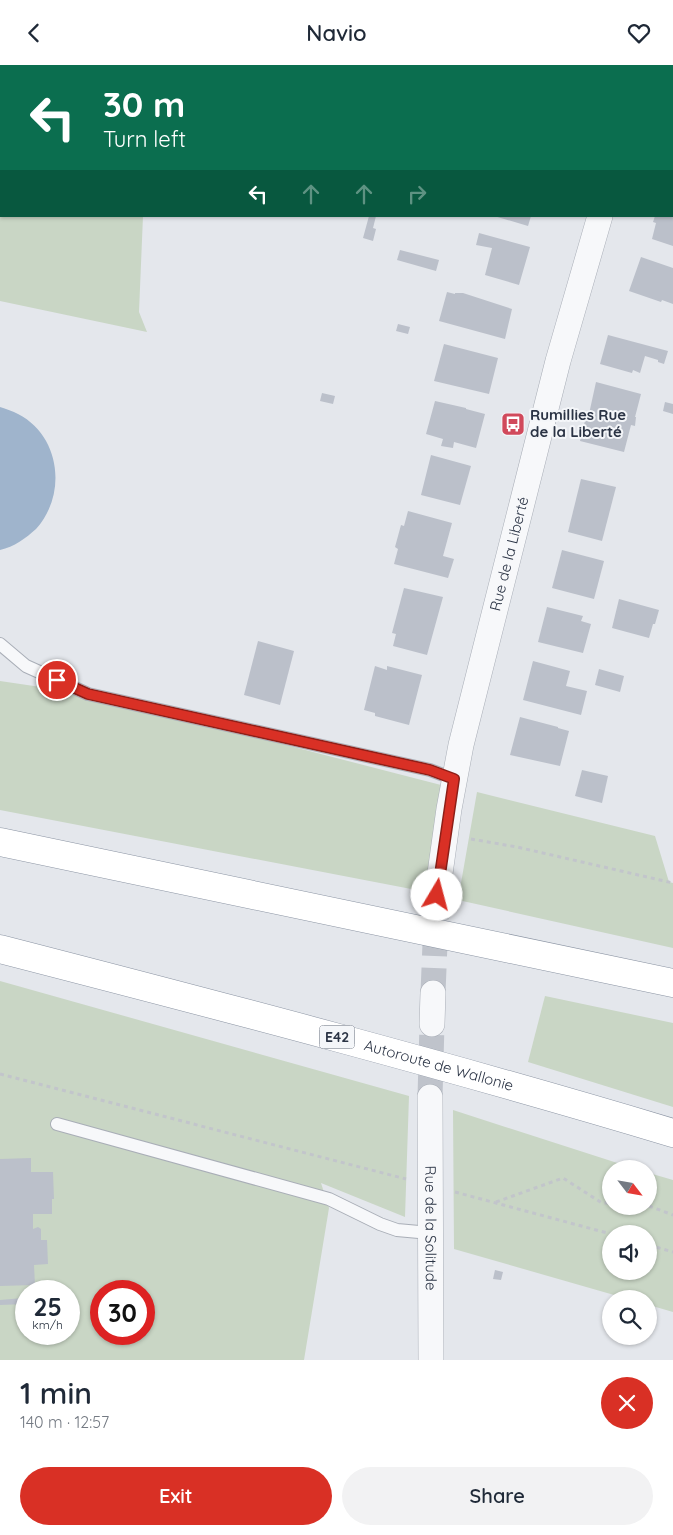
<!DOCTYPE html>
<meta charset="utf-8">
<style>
:root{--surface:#fff;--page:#f2f2f3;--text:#1f2937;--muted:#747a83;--accent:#d93025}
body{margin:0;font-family:Quicksand,sans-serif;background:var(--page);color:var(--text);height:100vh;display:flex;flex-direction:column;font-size:19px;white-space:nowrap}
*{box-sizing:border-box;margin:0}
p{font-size:16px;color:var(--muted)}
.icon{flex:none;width:28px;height:28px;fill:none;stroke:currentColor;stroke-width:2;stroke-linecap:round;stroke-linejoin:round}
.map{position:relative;height:1295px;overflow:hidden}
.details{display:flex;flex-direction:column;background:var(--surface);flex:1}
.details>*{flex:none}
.banner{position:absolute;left:0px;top:0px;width:674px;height:152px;box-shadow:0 1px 4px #0004;background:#0b6e4f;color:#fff;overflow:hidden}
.needle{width:32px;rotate:121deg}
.tools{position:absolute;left:602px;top:1095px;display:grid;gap:10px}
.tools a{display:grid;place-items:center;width:55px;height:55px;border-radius:50%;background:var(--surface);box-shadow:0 1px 4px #0004;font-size:25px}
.speed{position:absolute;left:15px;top:1215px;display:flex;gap:10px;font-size:25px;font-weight:700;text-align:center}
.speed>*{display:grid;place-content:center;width:65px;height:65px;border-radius:50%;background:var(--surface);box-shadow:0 1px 4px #0004;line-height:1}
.speed small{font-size:12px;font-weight:400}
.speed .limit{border:8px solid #d22;background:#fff;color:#111}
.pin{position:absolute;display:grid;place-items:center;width:42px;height:42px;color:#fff;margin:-21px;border:2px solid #fff;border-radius:50%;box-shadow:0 1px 5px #0007}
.me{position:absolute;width:55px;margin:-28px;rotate:8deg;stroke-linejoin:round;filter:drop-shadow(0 0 4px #0008)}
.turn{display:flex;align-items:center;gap:18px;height:105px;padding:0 20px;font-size:22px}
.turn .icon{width:65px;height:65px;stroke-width:2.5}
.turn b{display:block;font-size:35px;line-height:42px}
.lanes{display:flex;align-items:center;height:48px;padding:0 20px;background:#0003;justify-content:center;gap:25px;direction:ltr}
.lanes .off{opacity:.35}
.round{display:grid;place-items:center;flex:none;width:52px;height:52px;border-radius:26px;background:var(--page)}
.head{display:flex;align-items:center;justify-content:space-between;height:85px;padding:0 20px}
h1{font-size:30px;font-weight:600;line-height:38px}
.action{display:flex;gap:10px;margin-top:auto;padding:10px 20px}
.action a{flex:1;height:58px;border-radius:30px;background:var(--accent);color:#fff;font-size:20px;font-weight:600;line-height:58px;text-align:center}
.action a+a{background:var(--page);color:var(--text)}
header{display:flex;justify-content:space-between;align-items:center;height:65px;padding:0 20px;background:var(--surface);font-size:22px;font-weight:600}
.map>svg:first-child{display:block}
</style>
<header><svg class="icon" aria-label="back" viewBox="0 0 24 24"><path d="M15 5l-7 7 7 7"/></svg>Navio<svg class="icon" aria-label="heart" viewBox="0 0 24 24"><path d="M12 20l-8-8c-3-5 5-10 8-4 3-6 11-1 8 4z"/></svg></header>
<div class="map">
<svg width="673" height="1295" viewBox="0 0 673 1295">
<rect width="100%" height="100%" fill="#e4e7ec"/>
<g fill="#c9d6c5" fill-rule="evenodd">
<polygon points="0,0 207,0 1,1 1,151 143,151 139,247 147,267 0,236"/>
<polygon points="0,616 88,629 441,720 432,828 0,745"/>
<polygon points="477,727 655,771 669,817 673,818 673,883 458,835"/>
<path d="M0,916L409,1031L405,1152L321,1118L329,1143L304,1295H0ZM26,1226H69V1269H26ZM101,1226H144V1269H101Z"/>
<polygon points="545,931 673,958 673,1042 528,997"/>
<path d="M453,1045L636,1104H611V1141H649V1108L673,1115V1247L649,1240V1234H628L454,1184ZM611,1169H649V1206H611Z"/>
</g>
<path fill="#9fb4cc" d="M0,342C6,344 13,346 18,349C61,371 67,430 36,464C26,473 14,482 0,485Z"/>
<g fill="#bbc0ca">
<polygon points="369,151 376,151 373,163 376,164 373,176 363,173"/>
<polygon points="494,151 531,151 528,161"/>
<polygon points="655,151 673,151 673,181 652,174 656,158 653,157"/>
<polygon points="479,168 530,182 519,220 485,210 492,183 476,180"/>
<polygon points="400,185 439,195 436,206 397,195"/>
<polygon points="641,192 673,203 673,239 662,235 661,237 629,226"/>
<polygon points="447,227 455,229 455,228 463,228 512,244 505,274 439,256"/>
<polygon points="398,259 410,262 408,269 396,266"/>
<polygon points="608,270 668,286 664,299 658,297 658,295 645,291 640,308 633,305 632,308 600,299"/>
<polygon points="444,279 498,293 489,329 434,316"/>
<polygon points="596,317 641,329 635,352 636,352 635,361 631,360 624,387 580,376 587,348 589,349"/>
<polygon points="322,328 335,331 333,339 320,336"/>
<polygon points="435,336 466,343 466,344 485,349 476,383 454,377 453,383 441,381 443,374 426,369"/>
<polygon points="665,337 673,339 673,349 663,346"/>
<polygon points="431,390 471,401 460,440 421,430"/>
<polygon points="581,414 616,422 602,476 568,467"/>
<polygon points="408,446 452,458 443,491 454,494 448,513 394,499 398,484 395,482 401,460 404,461"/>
<polygon points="562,485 604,496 594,534 552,523"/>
<polygon points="404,523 443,532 427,590 393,581 396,569 392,568"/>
<polygon points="619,534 659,545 655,559 653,559 649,573 612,563"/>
<polygon points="547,542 583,551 581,556 591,559 583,588 538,577"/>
<polygon points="258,576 294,586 280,640 244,630"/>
<polygon points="533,596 570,606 566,621 587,626 581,650 523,635"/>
<polygon points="375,601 387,605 387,601 422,610 409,660 375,651 375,648 364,645"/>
<polygon points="599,604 624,611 620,627 595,620"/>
<polygon points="520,652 558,662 558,663 569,666 560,701 510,690"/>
<polygon points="582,705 608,711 602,738 575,731"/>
<polygon points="31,1093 31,1107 53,1107 54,1134 52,1134 52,1149 33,1149 33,1164 38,1162 41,1164 41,1175 47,1175 48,1199 34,1200 35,1220 0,1221 0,1094"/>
<polygon points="495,1205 503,1207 501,1215 493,1214"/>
<polygon points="23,1230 26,1230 26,1239 0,1240 0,1235 23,1233"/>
</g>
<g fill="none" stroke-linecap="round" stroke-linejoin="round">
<g stroke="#bfc3cb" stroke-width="25" stroke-dasharray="25 12" stroke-linecap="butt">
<polyline points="433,928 437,830"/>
<polyline points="430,1032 432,959"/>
</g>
<g stroke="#a9aeb7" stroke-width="14">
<g id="service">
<polyline points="0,579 26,601 88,629 430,705 454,714"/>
<polyline points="57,1059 329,1134 380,1159 397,1165 430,1168"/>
</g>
</g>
<g stroke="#a9aeb7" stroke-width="26">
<g id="minor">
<polyline points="654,1 655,0"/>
<path id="s1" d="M437,830L449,744L461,680L558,296L600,151"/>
<polyline points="432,959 433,928"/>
<path id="s2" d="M430,1032L431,1295"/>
</g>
</g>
<g stroke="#8b94a3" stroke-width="29">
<g id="motorway">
<polyline points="0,777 673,918"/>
<path id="s3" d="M0,884C225,942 450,1001 673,1068"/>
</g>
</g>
<g stroke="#c2c5cb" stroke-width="3" stroke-dasharray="4 4" stroke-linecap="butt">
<polyline points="471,774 517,782 673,818"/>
<polyline points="0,1009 406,1114"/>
<polyline points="455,1127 611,1169"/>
<polyline points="496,1137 563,1113 602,1138 611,1138"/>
<polyline points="649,1141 673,1150"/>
<polyline points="649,1180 673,1187"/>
</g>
<use href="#service" stroke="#f7f8fa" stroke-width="12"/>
<use href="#minor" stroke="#f7f8fa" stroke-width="25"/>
<use href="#motorway" stroke="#fff" stroke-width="28"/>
</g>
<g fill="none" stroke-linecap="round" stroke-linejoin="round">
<g stroke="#8d1f18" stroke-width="12">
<polyline id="route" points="57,615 88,629 430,705 454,714 437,830"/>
</g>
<use href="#route" stroke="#d93025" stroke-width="9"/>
</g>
<defs>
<g id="bus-square" transform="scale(1.25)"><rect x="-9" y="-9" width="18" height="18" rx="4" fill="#d1495b" stroke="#f4f6f9"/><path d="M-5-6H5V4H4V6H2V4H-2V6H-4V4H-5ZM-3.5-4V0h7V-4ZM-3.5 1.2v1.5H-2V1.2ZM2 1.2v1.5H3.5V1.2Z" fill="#fff"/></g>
</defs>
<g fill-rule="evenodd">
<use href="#bus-square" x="513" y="359"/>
</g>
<g text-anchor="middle" stroke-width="4" stroke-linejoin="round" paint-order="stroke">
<rect fill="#f4f6f9" stroke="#676e7b" stroke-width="1" x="319.5" y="960.5" width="35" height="23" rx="4"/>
<g font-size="14" font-weight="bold" fill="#2b3445">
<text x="337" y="977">E42</text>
</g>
<g font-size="15" font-weight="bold" fill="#2b3445" stroke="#f4f6f9" text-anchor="start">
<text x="530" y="355">Rumillies Rue<tspan x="530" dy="17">de la Liberté</tspan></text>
</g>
<g font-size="15" fill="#2b3445" stroke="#f4f6f9">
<text dy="5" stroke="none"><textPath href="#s1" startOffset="349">Rue de la Liberté</textPath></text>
<text dy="5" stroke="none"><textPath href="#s3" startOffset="454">Autoroute de Wallonie</textPath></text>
<text dy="5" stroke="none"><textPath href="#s2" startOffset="131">Rue de la Solitude</textPath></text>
</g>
</g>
</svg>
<div class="tools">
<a><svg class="needle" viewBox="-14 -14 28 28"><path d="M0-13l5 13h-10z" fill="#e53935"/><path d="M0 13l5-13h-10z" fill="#747a83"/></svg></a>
<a><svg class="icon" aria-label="sound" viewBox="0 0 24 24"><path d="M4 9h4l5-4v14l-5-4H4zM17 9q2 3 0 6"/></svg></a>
<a><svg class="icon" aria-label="search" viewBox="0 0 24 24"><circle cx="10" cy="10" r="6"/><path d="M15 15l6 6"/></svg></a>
</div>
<div class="speed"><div>25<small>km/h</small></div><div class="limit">30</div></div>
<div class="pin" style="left:57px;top:615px;background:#d93025"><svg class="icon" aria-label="arrive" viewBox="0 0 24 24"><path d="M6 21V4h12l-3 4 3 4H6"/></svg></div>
<svg class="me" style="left:437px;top:830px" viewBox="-20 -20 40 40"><circle r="19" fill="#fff"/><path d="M0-13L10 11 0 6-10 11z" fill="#d93025"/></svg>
<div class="banner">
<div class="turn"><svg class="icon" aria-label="left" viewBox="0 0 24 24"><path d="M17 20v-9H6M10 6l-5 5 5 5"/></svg><div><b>30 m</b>Turn left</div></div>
<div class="lanes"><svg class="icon" aria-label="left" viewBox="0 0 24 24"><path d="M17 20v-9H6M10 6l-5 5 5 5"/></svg><svg class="icon off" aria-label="ahead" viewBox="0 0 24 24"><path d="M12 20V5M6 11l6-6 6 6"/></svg><svg class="icon off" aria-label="ahead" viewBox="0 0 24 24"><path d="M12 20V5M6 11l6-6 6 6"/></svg><svg class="icon off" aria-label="right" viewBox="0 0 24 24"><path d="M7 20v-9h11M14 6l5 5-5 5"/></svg></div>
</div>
</div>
<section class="details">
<div class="head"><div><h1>1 min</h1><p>140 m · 12:57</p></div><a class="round" style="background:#d93025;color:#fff"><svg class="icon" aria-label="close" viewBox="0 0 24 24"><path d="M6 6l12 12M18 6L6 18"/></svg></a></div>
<div class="action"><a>Exit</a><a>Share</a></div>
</section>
